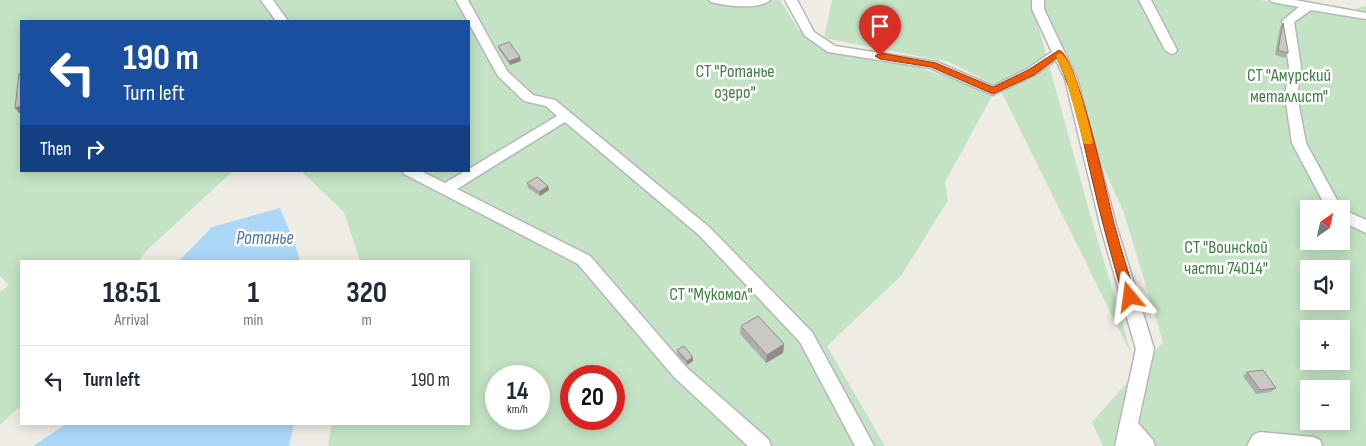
<!DOCTYPE html>
<meta charset="utf-8">
<style>
:root{--surface:#fff;--page:#f2f2f3;--text:#1f2937;--muted:#747a83;--line:#e0e1e3}
body{margin:0;font-family:"Sofia Sans Condensed",sans-serif;background:var(--page);color:var(--text);height:100vh;display:flex;flex-direction:column;font-size:19px;white-space:nowrap}
*{box-sizing:border-box;margin:0}
p{font-size:16px;color:var(--muted)}
.icon{flex:none;width:28px;height:28px;fill:none;stroke:currentColor;stroke-width:2;stroke-linecap:round;stroke-linejoin:round}
.map{position:relative;flex:1;overflow:hidden}
.details{position:absolute;left:20px;top:260px;width:450px;height:165px;display:flex;flex-direction:column;background:var(--surface);border-radius:0px;box-shadow:0 2px 12px #0003}
.details>*{flex:none}
.guide{position:absolute;left:20px;top:20px;width:450px;height:152px;border-radius:0px;box-shadow:0 2px 12px #0003;background:#1a4fa0;color:#fff;overflow:hidden}
.needle{width:32px;rotate:34deg}
.buttons{position:absolute;left:1300px;top:200px;display:grid;gap:10px}
.buttons a{display:grid;place-items:center;width:50px;height:50px;border-radius:0px;background:var(--surface);box-shadow:0 2px 12px #0003;font-size:25px}
.speed{position:absolute;left:485px;top:365px;display:flex;gap:10px;font-size:25px;font-weight:700;text-align:center}
.speed>*{display:grid;place-content:center;width:65px;height:65px;border-radius:50%;background:var(--surface);box-shadow:0 2px 12px #0003;line-height:1}
.speed small{font-size:12px;font-weight:400}
.speed .limit{border:8px solid #d22;background:#fff;color:#111}
.pin{position:absolute;display:grid;place-items:center;width:42px;height:42px;color:#fff;margin:-51px -21px;border-radius:50% 50% 50% 0;rotate:-45deg;box-shadow:0 0 5px #0007}
.pin .icon{rotate:45deg}
.me{position:absolute;width:55px;margin:-28px;rotate:344deg;stroke-linejoin:round;filter:drop-shadow(0 0 4px #0008)}
.turn{display:flex;align-items:center;gap:18px;height:105px;padding:0 20px;font-size:22px}
.turn .icon{width:65px;height:65px;stroke-width:2.5}
.turn b{display:block;font-size:35px;line-height:42px}
.then{display:flex;align-items:center;height:48px;padding:0 20px;background:#0003;gap:10px;font-size:19px}
.eta{display:flex;justify-content:space-evenly;align-items:center;height:85px;text-align:center}
.eta b{font-size:30px;font-weight:700;line-height:35px}
ul{padding:0;list-style:none}
li{display:flex;align-items:center;gap:15px;height:70px;padding:0 20px;border-top:1px solid var(--line)}
li div{flex:1}
li b{display:block;font-size:19px}
li em{font-style:normal}
.map>svg:first-child{display:block}
</style>
<div class="map">
<svg width="1366" height="446" viewBox="0 0 1366 446">
<rect width="100%" height="100%" fill="#eeece5"/>
<g fill="#c4e3c4" fill-rule="evenodd">
<path d="M0,0H780L798,29L827,53L917,67L976,87L992,96L945,182L948,200L901,276L827,346L885,446H328L332,424H469V261H360L344,212L302,172L295,171H469V21H21V171H233L144,253L139,261H21V405L0,425V292L9,285L0,276ZM496,376H539V419H496ZM571,376H614V419H571Z"/>
<polygon points="832,0 1031,0 1092,221 1132,356 999,87 949,62 824,38"/>
<path d="M1043,0H1261L1347,17L1358,8L1366,6V446H1103L1092,422L1163,342L1124,213L1098,156L1086,110L1060,43L1044,14ZM1309,209H1341V241H1309ZM1309,269H1341V301H1309ZM1309,329H1341V361H1309ZM1309,389H1341V421H1309Z"/>
</g>
<g fill="#acd7f6">
<polygon points="280,208 295,244 300,261 179,261 212,227"/>
<polygon points="66,424 294,424 289,446 33,446"/>
</g>
<g fill="none" stroke-linecap="round" stroke-linejoin="round">
<g stroke="#b5b7ba" stroke-width="3">
<g id="minor">
<polygon points="261,0 273,0 288,21 276,21"/>
<polygon points="456,0 468,0 507,71 533,95 555,100 709,227 812,332 874,446 855,446 800,342 699,235 565,122 457,189 590,256 686,367 769,440 771,446 748,446 674,377 578,264 404,174 402,171 421,171 445,183 465,171 469,171 469,169 557,116 546,106 524,101 498,76"/>
<path d="M709,0H770C759,10 725,6 711,2Z"/>
<polygon points="785,0 797,0 814,32 835,46 937,62 993,86 1027,69 1052,52 1032,9 1032,0 1044,0 1044,9 1077,79 1117,228 1154,349 1138,423 1153,440 1155,446 1115,446 1136,349 1101,228 1065,79 1056,60 1035,75 993,95 930,68 828,52 805,36"/>
<polygon points="1139,0 1151,0 1177,50 1175,53 1171,54 1165,50"/>
<polygon points="1270,0 1295,0 1366,13 1366,19 1311,10 1294,22 1301,67 1297,96 1306,143 1342,209 1366,220 1366,233 1341,221 1341,209 1327,209 1292,143 1285,96 1289,67 1282,21 1299,7 1272,2"/>
<polygon points="1260,432 1313,437 1320,440 1322,446 1247,446 1253,435"/>
</g>
</g>
<use href="#minor" fill="#fff" fill-rule="evenodd"/>
</g>
<g fill="#afaca9">
<polygon points="1283,23 1288,53 1285,58 1275,55 1280,27"/>
<polygon points="498,46 521,61 510,65 499,50"/>
<polygon points="527,183 548,186 549,190 540,196 528,188"/>
<polygon points="741,326 784,344 783,353 766,363 740,334"/>
<polygon points="677,350 693,357 693,361 687,365 677,354"/>
<polygon points="1247,372 1276,388 1271,392 1256,394 1243,376"/>
</g>
<g fill="#8e8c89">
<polygon points="520,57 521,61 510,65 509,61"/>
<polygon points="21,106 21,115 15,108"/>
<polygon points="548,186 549,190 540,196 539,192"/>
<polygon points="784,344 783,353 766,363 767,355"/>
<polygon points="693,357 693,361 687,365 687,361"/>
</g>
<g fill="#cbc8c4" stroke="#8e8c89">
<polygon points="1283,23 1288,51 1288,53 1278,50"/>
<polygon points="509,42 520,57 509,61 498,46"/>
<polygon points="21,73 21,106 15,108 19,74"/>
<polygon points="537,177 548,186 539,192 527,183"/>
<polygon points="758,316 784,344 767,355 741,326"/>
<polygon points="684,346 693,357 687,361 677,350"/>
<polygon points="1263,370 1276,388 1260,390 1247,372"/>
</g>
<path fill="#ea580c" stroke="#983908" d="M1059,50C1078,57 1108,201 1115,227C1121,250 1129,274 1136,297L1134,300H1125L1123,297C1112,258 1101,219 1092,179C1082,138 1075,96 1057,58L1034,75L993,94L931,67L880,59L875,56L880,53L936,63L993,87L1028,70Z"/>
<path fill="#f59e0b" d="M1060,53C1074,58 1089,125 1093,141L1092,144H1084L1083,141L1066,79L1056,56Z"/>
<g text-anchor="middle" stroke-width="5" stroke-linejoin="round" paint-order="stroke">
<g font-size="18" fill="#3e8141" stroke="#fff">
<text x="735" y="77">СТ "Ротанье<tspan x="735" dy="21">озеро"</tspan></text>
<text x="1289" y="81">СТ "Амурский<tspan x="1289" dy="21">металлист"</tspan></text>
<text x="1226" y="253">СТ "Воинской<tspan x="1226" dy="21">части 74014"</tspan></text>
<text x="711" y="300">СТ "Мукомол"</text>
</g>
<g font-size="19" font-style="italic" fill="#4b78a6" stroke="#fff">
<text x="265" y="244">Ротанье</text>
</g>
</g>
</svg>
<div class="buttons">
<a><svg class="needle" viewBox="-14 -14 28 28"><path d="M0-13l5 13h-10z" fill="#e53935"/><path d="M0 13l5-13h-10z" fill="#747a83"/></svg></a>
<a><svg class="icon" aria-label="sound" viewBox="0 0 24 24"><path d="M4 9h4l5-4v14l-5-4H4zM17 9q2 3 0 6"/></svg></a>
<a>+</a>
<a>−</a>
</div>
<div class="speed"><div>14<small>km/h</small></div><div class="limit">20</div></div>
<div class="pin" style="left:880px;top:56px;background:#d93025"><svg class="icon" aria-label="arrive" viewBox="0 0 24 24"><path d="M6 21V4h12l-3 4 3 4H6"/></svg></div>
<svg class="me" style="left:1130px;top:297px" viewBox="-20 -20 40 40"><path d="M0-17L14 15 0 8-14 15z" fill="#ea580c" stroke="#fff" stroke-width="4"/></svg>
<div class="guide">
<div class="turn"><svg class="icon" aria-label="left" viewBox="0 0 24 24"><path d="M17 20v-9H6M10 6l-5 5 5 5"/></svg><div><b>190 m</b>Turn left</div></div>
<div class="then">Then<svg class="icon" aria-label="right" viewBox="0 0 24 24"><path d="M7 20v-9h11M14 6l5 5-5 5"/></svg></div>
</div>
<section class="details">
<div class="eta">
<div><b>18:51</b><p>Arrival</p></div>
<div><b>1</b><p>min</p></div>
<div><b>320</b><p>m</p></div>
</div>
<ul>
<li><svg class="icon" aria-label="left" viewBox="0 0 24 24"><path d="M17 20v-9H6M10 6l-5 5 5 5"/></svg><div><b>Turn left</b></div><em>190 m</em></li>
</ul>
</section>
</div>
